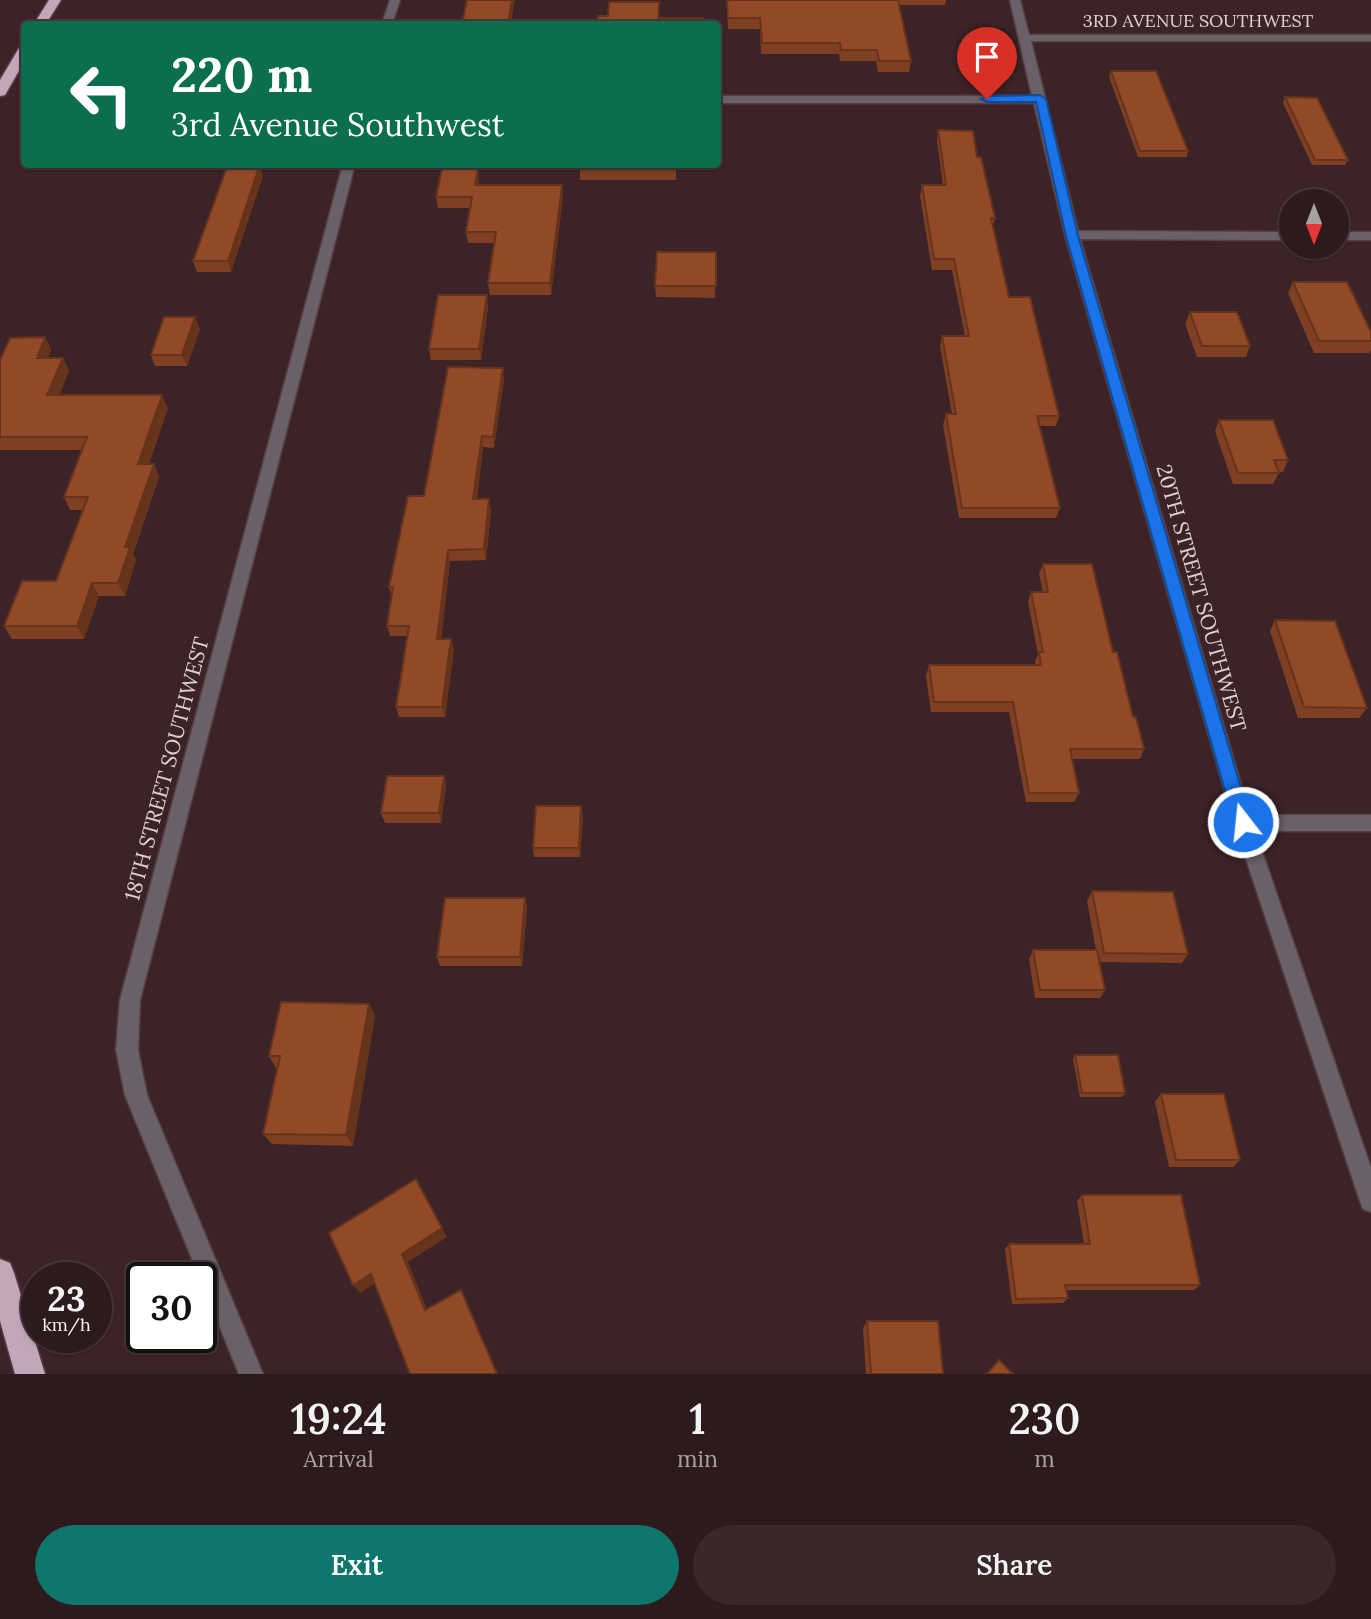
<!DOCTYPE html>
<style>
:root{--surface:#2d1a1d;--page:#39272a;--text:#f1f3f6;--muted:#a7a1a4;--line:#48383b;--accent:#0f766e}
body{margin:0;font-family:Lora,serif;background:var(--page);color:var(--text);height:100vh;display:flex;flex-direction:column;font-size:26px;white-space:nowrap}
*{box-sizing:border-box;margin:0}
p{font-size:23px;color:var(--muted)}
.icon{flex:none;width:38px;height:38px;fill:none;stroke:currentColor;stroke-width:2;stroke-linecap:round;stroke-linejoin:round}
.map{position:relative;height:1374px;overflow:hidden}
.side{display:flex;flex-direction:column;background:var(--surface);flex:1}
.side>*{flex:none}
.banner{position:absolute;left:21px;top:21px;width:700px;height:147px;border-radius:7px;box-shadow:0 2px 5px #0004,0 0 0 2px var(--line);background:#0b6e4f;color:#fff;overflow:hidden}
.needle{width:46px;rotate:180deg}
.buttons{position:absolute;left:1279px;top:189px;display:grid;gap:14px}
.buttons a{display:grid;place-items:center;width:70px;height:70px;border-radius:50%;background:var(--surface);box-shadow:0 2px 5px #0004,0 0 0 2px var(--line);font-size:35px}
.speed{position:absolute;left:21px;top:1262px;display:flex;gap:14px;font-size:35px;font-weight:700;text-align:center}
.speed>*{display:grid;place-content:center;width:91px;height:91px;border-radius:50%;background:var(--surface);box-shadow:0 2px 5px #0004,0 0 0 2px var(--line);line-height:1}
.speed small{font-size:18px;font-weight:400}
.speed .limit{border:4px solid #111;border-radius:10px;background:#fff;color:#111}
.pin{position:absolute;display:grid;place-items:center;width:60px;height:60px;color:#fff;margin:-72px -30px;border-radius:50% 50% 50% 0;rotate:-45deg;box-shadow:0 0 7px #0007}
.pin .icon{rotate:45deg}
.me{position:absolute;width:77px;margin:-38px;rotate:344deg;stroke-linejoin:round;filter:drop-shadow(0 0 5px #0008)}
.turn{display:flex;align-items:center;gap:24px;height:147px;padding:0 35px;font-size:32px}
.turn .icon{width:91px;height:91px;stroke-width:2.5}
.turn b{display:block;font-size:49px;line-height:60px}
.eta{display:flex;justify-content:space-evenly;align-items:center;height:119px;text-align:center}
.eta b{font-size:42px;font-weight:600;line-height:49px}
.primary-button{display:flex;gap:14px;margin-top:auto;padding:14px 35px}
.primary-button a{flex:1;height:80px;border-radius:42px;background:var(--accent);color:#fff;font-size:28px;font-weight:600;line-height:80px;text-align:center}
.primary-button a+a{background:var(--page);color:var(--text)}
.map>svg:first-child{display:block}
</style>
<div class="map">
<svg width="1371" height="1374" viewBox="0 0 1371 1374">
<rect width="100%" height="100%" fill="#3c2327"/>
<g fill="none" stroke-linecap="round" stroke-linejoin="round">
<g stroke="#563f42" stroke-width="3">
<g id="minor">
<polygon points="390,0 400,0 392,24 382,24"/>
<polygon points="1010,0 1020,0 1029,35 1371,35 1371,41 1031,41 1078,231 1292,232 1292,240 1080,239 1250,815 1371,815 1371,831 1255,831 1371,1168 1371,1212 1363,1209 1360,1201 1234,823 1065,235 1034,103 718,103 718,96 1032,96"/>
<polygon points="343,164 355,164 140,1000 138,1050 147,1095 263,1374 239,1374 125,1095 116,1050 120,1000"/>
<rect x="1337" y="232" width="34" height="8"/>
</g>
</g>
<g stroke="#563f42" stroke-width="3">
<g id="highway">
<polygon points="49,0 61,0 46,24 34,24"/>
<polygon points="24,47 24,62 5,95 0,96 0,80 19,48"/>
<polygon points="0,1259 10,1263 14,1273 45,1374 15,1374 0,1321"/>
</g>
</g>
<use href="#minor" fill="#6a6067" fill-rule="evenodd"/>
<use href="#highway" fill="#c1a7b9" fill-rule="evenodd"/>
</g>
<g fill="#7e3f22">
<polygon points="727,0 946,0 945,5 899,5 911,61 909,72 878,72 876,61 840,61 839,54 761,54 760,29 728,29"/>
<polygon points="1111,71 1188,151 1187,157 1138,157 1109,77"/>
<polygon points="1285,97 1348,160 1345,165 1312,165 1283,103"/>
<polygon points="938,130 977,157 995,218 993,226 1009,297 1059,416 1056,426 1040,426 1060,508 1056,518 959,518 943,425 946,414 952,414 940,346 942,336 965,336 952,270 932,270 920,196 922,185 943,185 937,141"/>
<polygon points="676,164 676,180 580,180 580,169"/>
<polygon points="263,176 231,272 197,272 193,261"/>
<polygon points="479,179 478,185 563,196 551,295 490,295 488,283 494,243 468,243 466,232 470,208 438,208 436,197"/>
<polygon points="716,252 715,298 656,297 655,286"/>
<polygon points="1293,282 1371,332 1371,350 1369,353 1314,353 1288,293"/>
<polygon points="488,306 481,360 431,360 429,349"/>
<polygon points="1190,312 1250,346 1246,357 1197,357 1185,324"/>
<polygon points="200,329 187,366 155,366 151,355"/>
<polygon points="45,337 51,350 48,358 63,358 69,371 59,395 168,408 149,464 154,464 159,477 133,554 136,560 125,596 99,596 84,639 12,639 4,626 56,581 83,510 70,510 64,497 82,450 0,450 0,360"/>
<polygon points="504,379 494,448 483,447 477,499 491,510 486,560 450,561 441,639 454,649 445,717 399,717 396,707 408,636 390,636 387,626 392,597 389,587 424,496"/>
<polygon points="1219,420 1288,460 1283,472 1278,472 1279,473 1273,484 1233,484 1215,431"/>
<polygon points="1043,564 1113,652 1133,717 1144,749 1140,759 1072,759 1079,793 1074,802 1026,802 1009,712 931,712 926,676 929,665 1036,665 1035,662 1038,654 1028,602 1031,592 1043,592 1039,574"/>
<polygon points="1275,620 1367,708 1359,718 1298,718 1270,631"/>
<polygon points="444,776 446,786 441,823 385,823 381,813"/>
<polygon points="581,806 583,816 580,857 534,857 533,848"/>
<polygon points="1092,891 1188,954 1182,963 1099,962 1105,990 1100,998 1035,998 1029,959 1033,950 1096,950 1087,901"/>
<polygon points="525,898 527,907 522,966 440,966 437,957"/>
<polygon points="369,1004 375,1016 353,1146 272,1144 263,1134 278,1068 276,1068 269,1056"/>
<polygon points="1075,1055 1125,1093 1122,1097 1080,1097 1073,1059"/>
<polygon points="1161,1094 1240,1160 1233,1167 1169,1167 1155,1102"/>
<polygon points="1082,1195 1200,1285 1194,1290 1066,1290 1068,1298 1063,1303 1012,1304 1005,1249 1009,1244 1084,1244 1077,1201"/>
<polygon points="867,1321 943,1374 866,1374 863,1328"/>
</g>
<g fill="#66331b">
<polygon points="512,0 515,0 511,24 508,24"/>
<polygon points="260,164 263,176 231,272 228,261"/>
<polygon points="478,168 479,179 477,196 475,185"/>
<polygon points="562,185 563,196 551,295 550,283"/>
<polygon points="487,295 488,306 481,360 479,349"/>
<polygon points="195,317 200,329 187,366 182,355"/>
<polygon points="45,337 51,350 43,371 37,358"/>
<polygon points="63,358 69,371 54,408 47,395"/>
<polygon points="503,368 504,379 494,448 493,437"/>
<polygon points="162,395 168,408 144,477 138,464"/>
<polygon points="482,436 483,447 475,510 473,499"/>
<polygon points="154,464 159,477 133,554 136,560 125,596 118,583 125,547"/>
<polygon points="489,499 491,510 486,560 484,549"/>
<polygon points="448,550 450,561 440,650 437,639"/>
<polygon points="92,583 99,596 84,639 77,626"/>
<polygon points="451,639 454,649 445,717 442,707"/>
<polygon points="444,776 446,786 441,823 439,813"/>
<polygon points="581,806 583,816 580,857 579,848"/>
<polygon points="525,898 527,907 522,966 520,957"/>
<polygon points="369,1004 375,1016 353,1146 346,1135"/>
<polygon points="442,1228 447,1237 408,1262 430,1317 425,1310 402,1254"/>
<polygon points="371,1274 377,1282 360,1293 353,1285"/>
<polygon points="461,1290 465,1298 498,1374 497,1374"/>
</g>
<g fill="#924927" stroke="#66331b" stroke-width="2">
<polygon points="467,0 512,0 508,24 462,24"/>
<polygon points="727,0 898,0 911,61 879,61 877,50 841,50 840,43 762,43 760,18 728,18"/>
<polygon points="609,2 659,2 658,24 597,24 598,16 608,16"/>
<polygon points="659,18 703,18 703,24 658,24"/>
<polygon points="1111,71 1156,71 1188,151 1140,151"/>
<polygon points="1285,97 1317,98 1348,160 1315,160"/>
<polygon points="938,130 973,131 977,157 981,157 995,218 991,218 1009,297 1030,297 1059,416 1037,416 1060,508 962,508 946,414 956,414 942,336 969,336 954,259 934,259 922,185 946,185"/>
<polygon points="228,164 260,164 228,261 193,261"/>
<rect x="580" y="164" width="96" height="5"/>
<polygon points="442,168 478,168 475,185 562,185 550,283 488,283 496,232 466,232 472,197 436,197"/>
<polygon points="657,252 716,252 716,286 655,286"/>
<polygon points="1293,282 1347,282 1371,332 1371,341 1319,341"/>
<polygon points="438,295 487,295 479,349 429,349"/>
<polygon points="1190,312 1237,312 1250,346 1202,346"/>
<polygon points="164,317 195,317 182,355 151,355"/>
<polygon points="45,337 37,358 63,358 47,395 162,395 138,464 154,464 125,547 130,547 118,583 92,583 77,626 4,626 22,581 56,581 88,497 64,497 87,437 0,437 0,360 10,338"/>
<polygon points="448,367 503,368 493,437 482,436 473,499 489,499 484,549 448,550 437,639 451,639 442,707 396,707 409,626 387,626 393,587 389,587 408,496 424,496"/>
<polygon points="1219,420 1273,420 1288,460 1274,460 1279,473 1238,473"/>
<polygon points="1043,564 1092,564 1113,652 1117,652 1133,717 1136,717 1144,749 1070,749 1079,793 1029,793 1013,702 934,702 929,665 1041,665 1039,652 1043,652 1031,592 1048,592"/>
<polygon points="1275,620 1335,621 1367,708 1304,707"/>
<polygon points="387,776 444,776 439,813 381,813"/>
<polygon points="536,806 581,806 579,848 533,848"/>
<polygon points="1092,891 1173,892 1188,954 1104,953"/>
<polygon points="445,898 525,898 520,957 437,957"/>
<polygon points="1033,950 1097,950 1105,990 1040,990"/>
<polygon points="281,1002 369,1004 346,1135 263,1134 280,1056 269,1056"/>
<polygon points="1075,1055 1118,1055 1125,1093 1082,1093"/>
<polygon points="1161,1094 1224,1094 1240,1160 1176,1160"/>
<polygon points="416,1179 442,1228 402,1254 425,1310 461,1290 497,1374 410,1374 371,1274 353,1285 329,1233"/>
<polygon points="1082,1195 1181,1195 1200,1285 1065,1285 1068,1298 1016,1299 1009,1244 1090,1244"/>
<polygon points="867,1321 938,1321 943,1374 871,1374"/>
<polygon points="999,1360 1013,1374 987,1374"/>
</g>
<polygon fill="#1a73e8" stroke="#114b97" stroke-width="2" points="1040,95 1046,99 1078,236 1251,822 1249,828 1243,830 1237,828 1234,822 1066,236 1036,102 987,102 981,99 987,96"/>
<g text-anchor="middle" stroke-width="7" stroke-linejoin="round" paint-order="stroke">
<g font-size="18" fill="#e1d0d1" stroke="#3c2327">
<text x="1198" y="27">3RD AVENUE SOUTHWEST</text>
</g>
<g font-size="21" fill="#e1d0d1" stroke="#3c2327">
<text transform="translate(1201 598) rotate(74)" y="7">20TH STREET SOUTHWEST</text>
<text transform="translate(167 769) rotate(-75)" y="7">18TH STREET SOUTHWEST</text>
</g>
</g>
</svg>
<div class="buttons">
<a><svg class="needle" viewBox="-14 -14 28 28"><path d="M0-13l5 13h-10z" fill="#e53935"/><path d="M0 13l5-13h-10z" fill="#a7a1a4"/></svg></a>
</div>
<div class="speed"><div>23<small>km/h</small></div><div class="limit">30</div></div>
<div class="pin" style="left:987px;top:99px;background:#d93025"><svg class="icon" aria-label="arrive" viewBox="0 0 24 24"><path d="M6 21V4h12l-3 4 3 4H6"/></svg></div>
<svg class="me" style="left:1243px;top:822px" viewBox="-20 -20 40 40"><circle r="17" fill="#1a73e8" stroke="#fff" stroke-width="3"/><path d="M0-11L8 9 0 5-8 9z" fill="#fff"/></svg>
<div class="banner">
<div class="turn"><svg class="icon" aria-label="left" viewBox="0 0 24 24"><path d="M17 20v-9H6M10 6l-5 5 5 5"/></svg><div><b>220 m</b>3rd Avenue Southwest</div></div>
</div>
</div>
<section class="side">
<div class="eta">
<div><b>19:24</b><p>Arrival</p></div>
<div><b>1</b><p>min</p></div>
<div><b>230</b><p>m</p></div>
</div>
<div class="primary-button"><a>Exit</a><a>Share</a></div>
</section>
